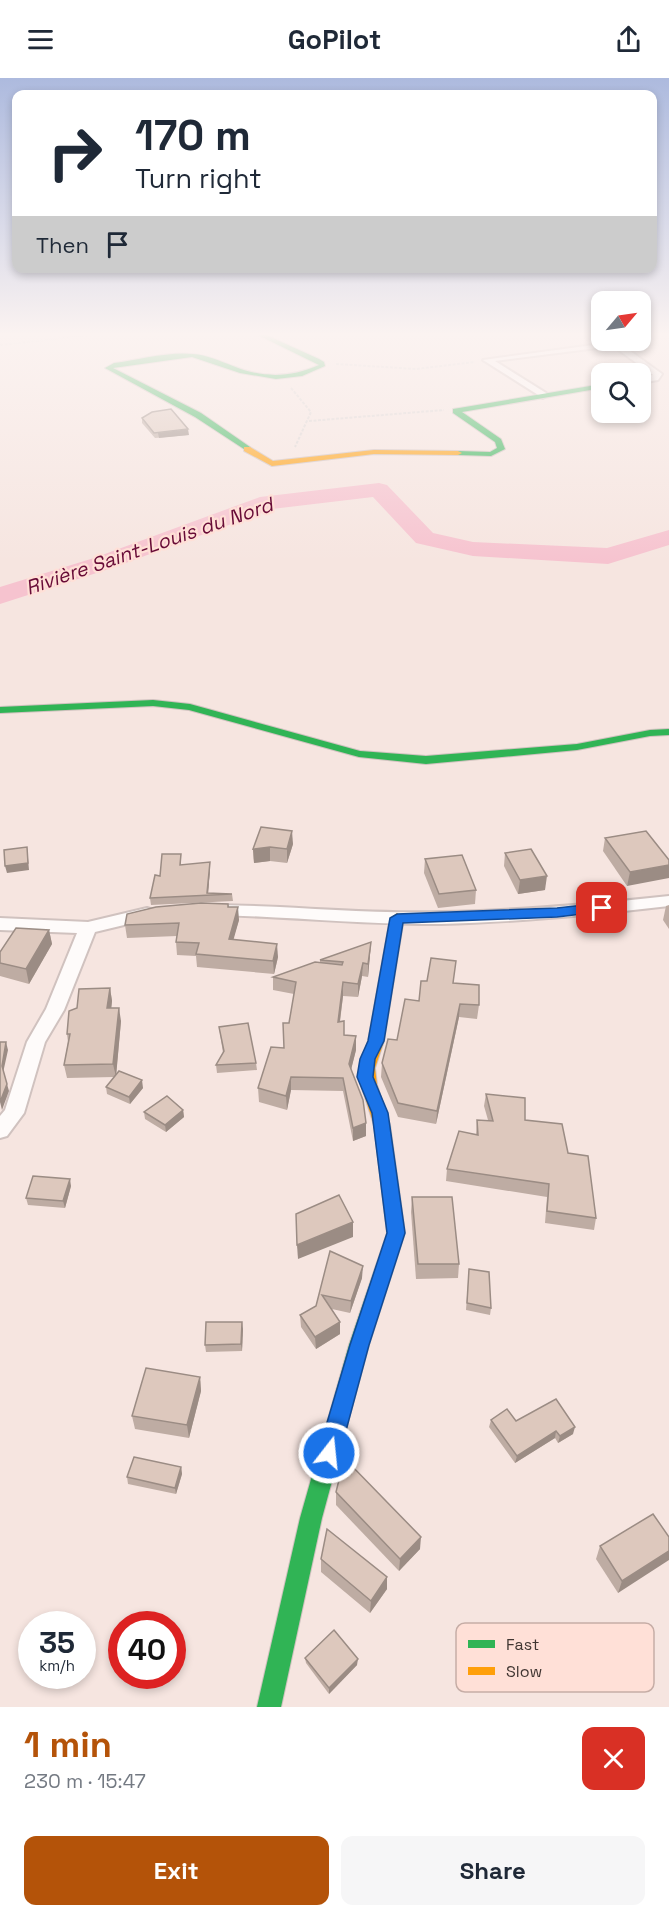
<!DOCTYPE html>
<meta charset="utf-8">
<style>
:root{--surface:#fff;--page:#f6f6f7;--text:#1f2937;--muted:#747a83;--accent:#b45309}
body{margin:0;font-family:"Space Grotesk",sans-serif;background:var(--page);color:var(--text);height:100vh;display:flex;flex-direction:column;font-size:22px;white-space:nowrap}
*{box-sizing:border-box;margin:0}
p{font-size:20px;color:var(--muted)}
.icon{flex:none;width:33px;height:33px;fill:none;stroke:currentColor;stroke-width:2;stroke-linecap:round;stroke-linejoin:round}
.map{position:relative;height:1629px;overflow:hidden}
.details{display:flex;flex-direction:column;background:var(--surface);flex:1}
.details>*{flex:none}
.top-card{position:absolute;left:12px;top:12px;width:645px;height:183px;border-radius:12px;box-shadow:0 3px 9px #0003;background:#fff;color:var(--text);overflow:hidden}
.needle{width:39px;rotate:61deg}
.controls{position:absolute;left:591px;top:213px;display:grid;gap:12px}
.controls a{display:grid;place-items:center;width:60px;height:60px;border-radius:12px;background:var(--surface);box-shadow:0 3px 9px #0003;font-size:30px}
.speed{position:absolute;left:18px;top:1533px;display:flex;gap:12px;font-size:30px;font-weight:700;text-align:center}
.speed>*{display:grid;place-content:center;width:78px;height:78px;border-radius:50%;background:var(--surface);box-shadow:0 3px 9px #0003;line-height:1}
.speed small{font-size:15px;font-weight:400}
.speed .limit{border:9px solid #d22;background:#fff;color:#111}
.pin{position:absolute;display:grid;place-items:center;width:51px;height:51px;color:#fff;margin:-26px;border-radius:12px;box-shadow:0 3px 9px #0006}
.me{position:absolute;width:66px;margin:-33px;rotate:16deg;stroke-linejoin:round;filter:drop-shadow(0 0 4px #0008)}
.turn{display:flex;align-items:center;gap:21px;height:126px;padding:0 24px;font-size:27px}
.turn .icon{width:78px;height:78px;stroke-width:2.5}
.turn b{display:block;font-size:42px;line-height:51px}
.then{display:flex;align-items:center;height:57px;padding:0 24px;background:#0003;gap:12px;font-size:22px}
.round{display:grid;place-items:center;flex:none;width:63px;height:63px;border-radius:12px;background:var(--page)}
.overview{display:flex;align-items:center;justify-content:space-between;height:102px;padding:0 24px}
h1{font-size:36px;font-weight:700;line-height:45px;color:var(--accent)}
.primary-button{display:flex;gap:12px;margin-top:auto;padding:12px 24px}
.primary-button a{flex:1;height:69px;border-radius:12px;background:var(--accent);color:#fff;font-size:24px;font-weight:700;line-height:69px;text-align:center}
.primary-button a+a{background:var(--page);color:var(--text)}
header{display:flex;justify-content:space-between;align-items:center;height:78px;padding:0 24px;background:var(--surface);font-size:27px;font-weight:700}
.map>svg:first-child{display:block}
</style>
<header><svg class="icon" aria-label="menu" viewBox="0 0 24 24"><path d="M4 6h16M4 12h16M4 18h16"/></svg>GoPilot<svg class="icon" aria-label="share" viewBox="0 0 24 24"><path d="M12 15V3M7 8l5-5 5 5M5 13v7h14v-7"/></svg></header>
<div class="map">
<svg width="669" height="1629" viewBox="0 0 669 1629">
<rect width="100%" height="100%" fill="#f6e5e0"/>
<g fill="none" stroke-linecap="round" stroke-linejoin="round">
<polygon fill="#f6c3cf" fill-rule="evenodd" points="379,405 387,407 433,455 473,464 607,470 669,452 669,467 608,486 473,478 416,465 373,419 272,431 112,490 0,526 0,509 94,480 260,419"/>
<g stroke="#d0c2bf" stroke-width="4">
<g id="street">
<polygon points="606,262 615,262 662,296 658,302 640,305 640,300 653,297 613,268 495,283 546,315 547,317 543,320 483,282 608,265"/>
<path d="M669,818V828C593,837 518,844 441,846C366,847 293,839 218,837L212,836L210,832L212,828L218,827C293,828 367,836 441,834C518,833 593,826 669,818Z"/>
<polygon points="147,830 153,832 155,836 153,840 95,854 64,932 45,964 24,1035 7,1058 0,1060 0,1038 5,1032 27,964 46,931 77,855 0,852 0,840 88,844"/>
</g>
</g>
<g stroke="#d0c2bf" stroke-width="2">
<g id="fast">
<path d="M256,256H264L319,281L324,284L325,288L302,298L276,301L240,295L192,279L113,290L201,335L250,369L251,371L247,373L195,339L105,290L114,285C137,282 170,273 193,276C207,277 220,283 233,288C262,300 290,300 319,287Z"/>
<polygon points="602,306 602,310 462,334 501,361 505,371 491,378 458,377 454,375 458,373 490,374 497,370 495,364 453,335 453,331"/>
<polygon points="153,622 190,626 360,673 426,678 577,666 650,652 669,651 669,657 650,658 577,672 426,686 359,679 189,632 153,628 0,635 0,629"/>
<polygon points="382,1040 388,1042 390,1047 405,1155 369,1267 322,1440 281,1629 257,1629 300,1440 349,1267 387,1155 374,1047 376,1042"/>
</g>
</g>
<g stroke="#d0c2bf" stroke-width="2">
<g id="slow">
<polygon points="244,369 250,369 273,383 374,372 458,373 462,375 458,377 374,376 272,388 244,373"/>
<polygon points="397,835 404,840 384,963 375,990 377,1007 390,1047 388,1052 382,1054 376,1052 374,1047 361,1007 359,990 368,963 390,840"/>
</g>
</g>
<g stroke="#dad5d3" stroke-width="2" stroke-dasharray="3 1.5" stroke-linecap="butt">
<polyline points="0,267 100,256"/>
<polyline points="336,286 416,291 475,284"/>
<polyline points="291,310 311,334 295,369"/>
<polyline points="309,343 444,332"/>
</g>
<use href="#street" fill="#fefbfa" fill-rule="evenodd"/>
<use href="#fast" fill="#30b455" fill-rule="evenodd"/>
<use href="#slow" fill="#ff9f0a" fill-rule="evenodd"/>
</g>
<g fill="#beaca3">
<polygon points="142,340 189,357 155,360 142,345"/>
<polygon points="646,753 627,808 603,773 605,760"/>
<polygon points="293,766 287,785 270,783 254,785 253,771"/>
<polygon points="505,775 545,812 518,816 504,788"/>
<polygon points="181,776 181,787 210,791 208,815 232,816 233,823 151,827 150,820 160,798"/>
<polygon points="425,781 476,812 475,826 438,830 424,795"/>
<polygon points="228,826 229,829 239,842 233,861 278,879 274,896 197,889 196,878 177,877 176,864 177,858 127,860 125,847"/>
<polygon points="669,827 669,851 663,842 666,828"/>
<polygon points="49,852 52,866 29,906 0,898 0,874"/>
<polygon points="371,864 368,899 362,898 358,919 343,918 340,944 344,957 356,958 356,972 351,991 366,1045 366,1058 353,1063 343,1013 291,1012 287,1032 259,1024 258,1010 284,970 289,945 294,916 273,912 273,899 320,884 320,882"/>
<polygon points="453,905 479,927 477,941 459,939 436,1046 398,1039 381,999 382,985 397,962"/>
<polygon points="110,910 112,923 111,930 121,943 116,997 143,1010 130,1026 107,1016 106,1009 114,999 67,1000 64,987 68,964 67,956 77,930"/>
<polygon points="219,949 256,985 257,992 217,995 216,987 223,975"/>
<polygon points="486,1016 525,1042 568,1075 596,1140 594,1152 545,1145 547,1119 446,1103 447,1091 476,1056 477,1042 488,1042 484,1028"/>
<polygon points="183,1032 184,1039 166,1054 145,1041 144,1034"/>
<polygon points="71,1108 65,1130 28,1127 26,1120"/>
<polygon points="412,1119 459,1186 458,1200 416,1201 411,1134"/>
<polygon points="330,1173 362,1200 350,1235 332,1231 340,1244 340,1256 316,1271 301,1249 300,1237 316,1228"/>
<polygon points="469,1191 491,1230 490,1237 466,1232"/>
<polygon points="243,1251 242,1273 206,1274 205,1267"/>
<polygon points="200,1299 201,1313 189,1360 135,1351 132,1338"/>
<polygon points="491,1342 516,1343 573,1356 558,1365 555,1360 515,1385 489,1349"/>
<polygon points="181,1389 182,1396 176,1416 128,1406 127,1399"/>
<polygon points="336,1414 420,1471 399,1493 336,1427"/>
<polygon points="669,1459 618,1515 596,1481 600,1468"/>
<polygon points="321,1481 387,1511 370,1535 321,1494"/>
<polygon points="305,1580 357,1587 329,1616 306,1585"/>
</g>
<g fill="#9b8c84">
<polygon points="188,351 189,357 159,360 158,355"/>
<polygon points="292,753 293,766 287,785 287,771"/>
<polygon points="27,769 29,792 7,795 5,788"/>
<polygon points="270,769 270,783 254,785 253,771"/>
<polygon points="210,784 210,791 208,817 207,817"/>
<polygon points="669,787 669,800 627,808 630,794"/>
<polygon points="547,798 545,812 518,816 520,802"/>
<polygon points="238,829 239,842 230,874 229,861"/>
<polygon points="49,852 52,866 29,906 26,891"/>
<polygon points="371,864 370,877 368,899 368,886"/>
<polygon points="277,866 278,879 274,896 273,883"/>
<polygon points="363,885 362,898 358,919 358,906"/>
<polygon points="343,904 343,918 338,957 338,944"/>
<polygon points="110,910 112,923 110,943 107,930"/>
<polygon points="460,926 459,939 436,1046 437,1033"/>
<polygon points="119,930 121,943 116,999 113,986"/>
<polygon points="356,958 356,972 349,1000 349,986"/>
<polygon points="6,964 8,972 3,995 2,988"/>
<polygon points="291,999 291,1012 287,1032 286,1018"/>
<polygon points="142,1002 143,1010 130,1026 129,1019"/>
<polygon points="7,1006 9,1013 2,1032 0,1024"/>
<polygon points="183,1032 184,1039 166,1054 165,1047"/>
<polygon points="366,1045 366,1058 353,1063 353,1050"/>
<polygon points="70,1101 71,1108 65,1130 63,1123"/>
<polygon points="353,1144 353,1159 298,1181 297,1167"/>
<polygon points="363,1188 362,1200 350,1235 351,1223"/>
<polygon points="242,1244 243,1251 242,1273 241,1266"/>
<polygon points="340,1244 340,1256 316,1271 315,1259"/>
<polygon points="200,1299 201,1313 189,1360 187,1347"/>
<polygon points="575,1349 573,1356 558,1365 560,1358"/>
<polygon points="556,1353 555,1360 515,1385 517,1378"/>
<polygon points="181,1389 182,1396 176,1416 175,1410"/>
<polygon points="421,1459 420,1471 399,1493 400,1481"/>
<polygon points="669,1473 669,1482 618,1515 622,1503"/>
<polygon points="387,1499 387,1511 370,1535 371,1523"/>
<polygon points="358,1581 357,1587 329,1616 329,1610"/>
</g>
<g fill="#ddc8bd" stroke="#9b8c84" stroke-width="1.5">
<polygon points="171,331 188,351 154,355 142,340 152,334"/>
<polygon points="261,749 292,753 287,771 270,769 253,771"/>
<polygon points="646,753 669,782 669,787 630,794 605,760"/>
<polygon points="27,769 28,785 5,788 4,772"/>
<polygon points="531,771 547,798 520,802 505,775"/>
<polygon points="162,776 181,776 180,787 210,784 207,815 232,816 150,820 155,797 160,798"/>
<polygon points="462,777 476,812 439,816 425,781"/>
<polygon points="201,825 228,826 228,829 238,829 229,861 277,866 273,883 196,876 199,865 176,864 179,845 125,847 127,836 156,829"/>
<polygon points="16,850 49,852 26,891 0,885 0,874"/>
<polygon points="371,864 368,886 363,885 358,906 343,904 338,944 344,943 344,957 356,958 349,986 363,1022 366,1045 353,1050 343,1000 291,999 286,1018 258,1010 271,969 284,970 283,945 289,945 296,904 273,899 315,884 342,887 343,884 320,882"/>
<polygon points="431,880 456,883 453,905 479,907 479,927 460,926 437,1033 398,1025 382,985 388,961 397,962 405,921 419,923 421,903 427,903"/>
<polygon points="110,910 107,930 119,930 113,986 64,987 70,956 67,956 69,933 77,930 79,911"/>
<polygon points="248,945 256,985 216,987 224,973 219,949"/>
<polygon points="0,964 6,964 2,988 7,1006 0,1024"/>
<polygon points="119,993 142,1002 129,1019 106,1009"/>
<polygon points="486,1016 525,1020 525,1042 562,1046 568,1075 588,1078 596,1140 547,1133 549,1106 447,1091 459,1053 478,1057 477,1042 493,1043"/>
<polygon points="167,1018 183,1032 165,1047 144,1034"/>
<polygon points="33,1098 70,1101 63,1123 26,1120"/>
<polygon points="339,1117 353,1144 297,1167 296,1136"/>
<polygon points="412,1119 452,1119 459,1186 418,1186"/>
<polygon points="330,1173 363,1188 351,1223 322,1217 340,1244 315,1259 300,1237 316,1228"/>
<polygon points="469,1191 489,1194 491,1230 467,1225"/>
<polygon points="206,1244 242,1244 241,1266 205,1267"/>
<polygon points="146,1290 200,1299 187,1347 132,1338"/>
<polygon points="556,1321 575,1349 560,1358 556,1353 517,1378 491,1342 507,1331 516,1343"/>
<polygon points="134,1379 181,1389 175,1410 127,1399"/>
<polygon points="348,1384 421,1459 400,1481 336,1414 342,1390"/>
<polygon points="653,1436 669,1459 669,1473 622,1503 600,1468"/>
<polygon points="327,1451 387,1499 371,1523 321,1481"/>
<polygon points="334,1552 358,1581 329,1610 305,1580"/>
</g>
<linearGradient id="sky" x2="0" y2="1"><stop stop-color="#adbade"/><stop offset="0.53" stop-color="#fbf3f1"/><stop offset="1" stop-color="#fbf3f1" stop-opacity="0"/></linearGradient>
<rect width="669" height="484" fill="url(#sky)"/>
<polygon fill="#1a73e8" stroke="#114b97" stroke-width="1.5" points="602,825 607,827 609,830 607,833 557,839 403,845 384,963 375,981 373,999 388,1035 405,1155 369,1267 340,1375 336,1382 329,1386 321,1382 318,1375 350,1267 387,1155 372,1035 357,999 360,981 368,963 390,840 397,836 557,830"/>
<g text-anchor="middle" stroke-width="4.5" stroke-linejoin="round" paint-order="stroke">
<g font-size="20" font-style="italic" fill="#680b37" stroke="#ffe0d7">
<text transform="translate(149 468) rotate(-19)" y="7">Rivière Saint-Louis du Nord</text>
</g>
</g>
<rect x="456" y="1545" width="198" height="69" rx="9" fill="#ffe0d7" stroke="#c6ada6" stroke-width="1.5"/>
<rect x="468" y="1562" width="27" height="8" fill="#30b455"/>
<rect x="468" y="1589" width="27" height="8" fill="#ff9f0a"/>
<g font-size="16" fill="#413632">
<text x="506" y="1572">Fast</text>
<text x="506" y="1599">Slow</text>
</g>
</svg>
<div class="controls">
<a><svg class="needle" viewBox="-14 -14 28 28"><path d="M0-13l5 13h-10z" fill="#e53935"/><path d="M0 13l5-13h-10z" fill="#747a83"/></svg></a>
<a><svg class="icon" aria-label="search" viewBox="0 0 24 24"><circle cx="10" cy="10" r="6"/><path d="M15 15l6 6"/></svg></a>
</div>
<div class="speed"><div>35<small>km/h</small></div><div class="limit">40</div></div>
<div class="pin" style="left:602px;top:830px;background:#d93025"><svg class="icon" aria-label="arrive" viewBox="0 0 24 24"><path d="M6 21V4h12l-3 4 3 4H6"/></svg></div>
<svg class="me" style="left:329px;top:1375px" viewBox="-20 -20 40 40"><circle r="17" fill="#1a73e8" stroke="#fff" stroke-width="3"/><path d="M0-11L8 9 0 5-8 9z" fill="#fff"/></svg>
<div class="top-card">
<div class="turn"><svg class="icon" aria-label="right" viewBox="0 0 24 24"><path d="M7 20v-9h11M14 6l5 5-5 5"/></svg><div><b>170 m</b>Turn right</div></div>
<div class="then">Then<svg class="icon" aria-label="arrive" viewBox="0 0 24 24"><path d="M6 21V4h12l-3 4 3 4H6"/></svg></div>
</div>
</div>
<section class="details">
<div class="overview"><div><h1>1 min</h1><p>230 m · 15:47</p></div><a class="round" style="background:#d93025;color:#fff"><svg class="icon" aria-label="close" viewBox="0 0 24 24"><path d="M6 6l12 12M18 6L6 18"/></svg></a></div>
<div class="primary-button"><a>Exit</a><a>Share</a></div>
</section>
